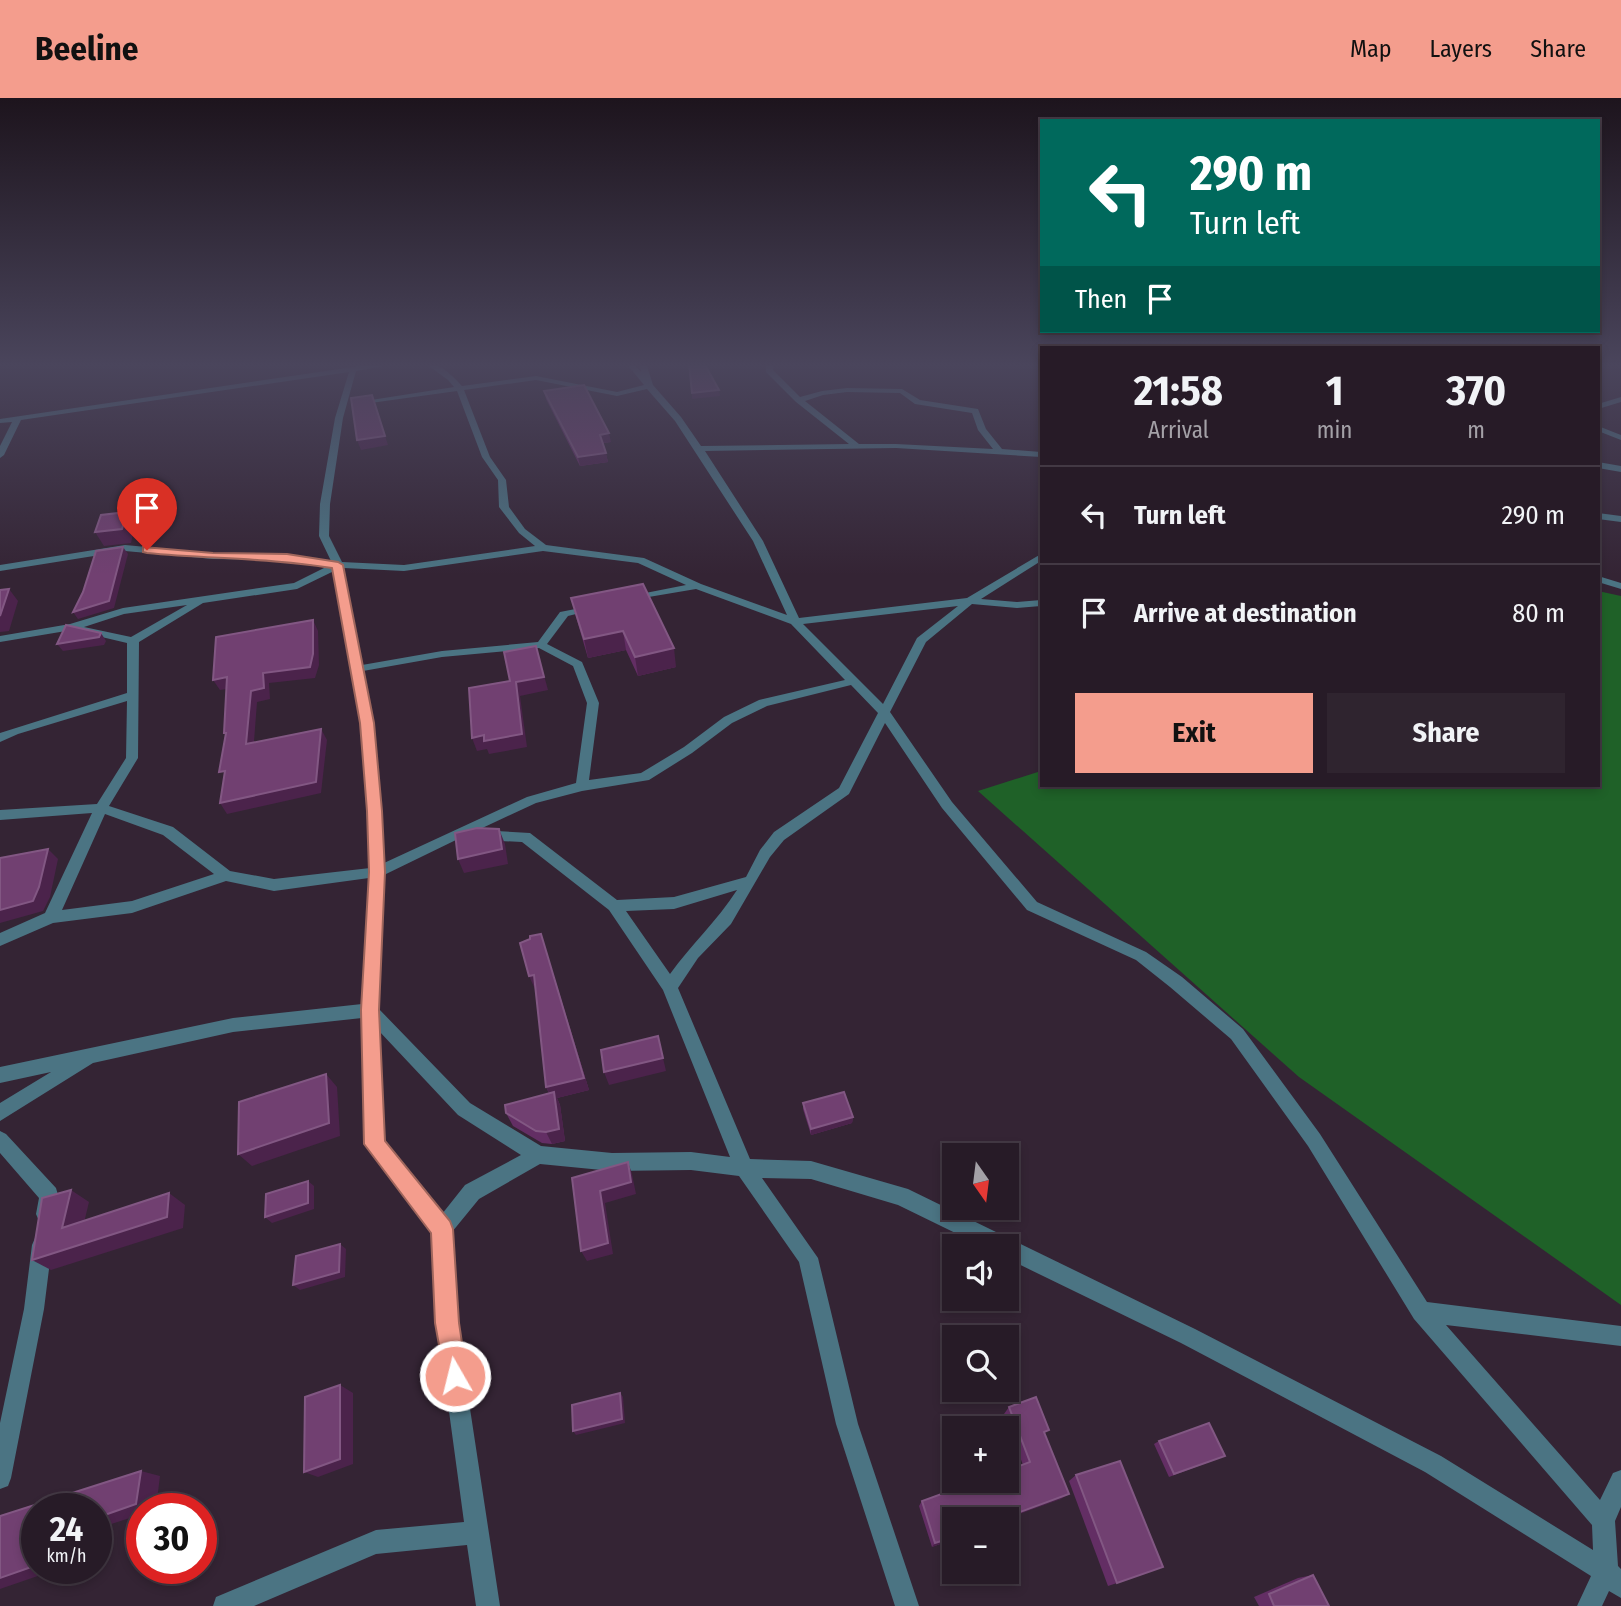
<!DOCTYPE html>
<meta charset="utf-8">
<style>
:root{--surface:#271b27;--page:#2f242f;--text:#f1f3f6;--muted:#a4a1a7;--line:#433944;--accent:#f49d8d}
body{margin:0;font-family:"Fira Sans Condensed",sans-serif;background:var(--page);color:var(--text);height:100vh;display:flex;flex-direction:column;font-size:26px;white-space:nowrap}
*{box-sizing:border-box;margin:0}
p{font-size:23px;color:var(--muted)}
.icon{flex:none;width:38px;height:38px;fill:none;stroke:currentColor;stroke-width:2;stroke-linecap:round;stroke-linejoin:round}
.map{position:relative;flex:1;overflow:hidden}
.drawer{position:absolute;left:1040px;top:248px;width:560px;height:441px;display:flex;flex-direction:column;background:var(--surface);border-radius:0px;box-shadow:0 4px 10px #0003,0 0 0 2px var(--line)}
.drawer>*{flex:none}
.guide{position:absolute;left:1040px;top:21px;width:560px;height:214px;border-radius:0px;box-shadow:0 4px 10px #0003,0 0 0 2px var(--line);background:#00695c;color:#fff;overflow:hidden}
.needle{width:46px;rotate:166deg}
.tools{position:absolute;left:942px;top:1045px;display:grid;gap:14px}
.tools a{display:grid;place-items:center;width:77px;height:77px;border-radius:0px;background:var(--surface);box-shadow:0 4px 10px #0003,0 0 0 2px var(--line);font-size:35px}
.speed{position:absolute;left:21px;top:1395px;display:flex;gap:14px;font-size:35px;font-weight:700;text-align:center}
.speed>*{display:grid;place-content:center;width:91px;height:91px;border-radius:50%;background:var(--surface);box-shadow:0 4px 10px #0003,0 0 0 2px var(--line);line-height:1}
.speed small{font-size:18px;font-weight:400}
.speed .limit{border:10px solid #d22;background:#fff;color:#111}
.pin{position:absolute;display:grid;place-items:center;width:60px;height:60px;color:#fff;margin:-72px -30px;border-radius:50% 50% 50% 0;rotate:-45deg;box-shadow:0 0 7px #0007}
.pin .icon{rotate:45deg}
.me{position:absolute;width:77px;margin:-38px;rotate:352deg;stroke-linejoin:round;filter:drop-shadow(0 0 5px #0008)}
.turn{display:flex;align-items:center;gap:24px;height:147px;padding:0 35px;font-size:32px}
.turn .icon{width:91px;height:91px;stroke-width:2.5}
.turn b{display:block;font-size:49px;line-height:60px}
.then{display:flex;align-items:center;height:66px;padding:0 35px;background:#0003;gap:14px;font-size:26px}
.eta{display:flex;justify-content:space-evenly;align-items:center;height:119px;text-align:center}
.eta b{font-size:42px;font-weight:700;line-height:49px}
.action{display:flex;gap:14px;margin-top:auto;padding:14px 35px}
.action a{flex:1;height:80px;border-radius:0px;background:var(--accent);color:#111;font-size:28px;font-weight:700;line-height:80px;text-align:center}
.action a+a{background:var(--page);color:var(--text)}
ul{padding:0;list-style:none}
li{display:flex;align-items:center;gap:21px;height:98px;padding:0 35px;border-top:2px solid var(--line)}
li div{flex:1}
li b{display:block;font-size:26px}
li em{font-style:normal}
header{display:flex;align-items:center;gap:42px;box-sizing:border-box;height:98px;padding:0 35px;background:var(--accent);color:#111}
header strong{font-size:33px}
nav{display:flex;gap:38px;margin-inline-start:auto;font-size:24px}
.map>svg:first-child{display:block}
</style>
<header>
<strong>Beeline</strong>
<nav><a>Map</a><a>Layers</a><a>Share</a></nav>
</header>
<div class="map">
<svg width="1621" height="1508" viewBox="0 0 1621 1508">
<rect width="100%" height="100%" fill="#342434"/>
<polygon fill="#1f6128" points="1598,493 1621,498 1621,1207 1299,979 978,693 1041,673 1041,688 1598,688"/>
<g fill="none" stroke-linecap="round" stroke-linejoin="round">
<g fill="#4b7483" fill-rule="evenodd">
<path d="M380,265H401L356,273L343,320L330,406L329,438L342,464L404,467L535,448L519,435L499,409L498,382L482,359L457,293L356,307L352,305L454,289L448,282L425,265C440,265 452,277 462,288L536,278L617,294L644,287L626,265H633L641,274L639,265H646L653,287L681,319L701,348L849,346L796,304L766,274V265H774L773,272L800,299L822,293L847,290L902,291L920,302L978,311L986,331L1002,351L1041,354V359L896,350L705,353L763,443L799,520L967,500L1041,456V463L981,501L1017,504L1041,502V508L1017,510L972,506L926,544L890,614L952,704L1037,804L1146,854L1182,879L1243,931L1320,1036L1427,1204L1621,1228V1248L1446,1227L1600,1402L1613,1375L1621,1372V1409L1615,1423L1618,1468L1621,1471V1500L1609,1493L1602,1508H1577L1591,1478L1425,1374L1181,1245L1006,1160V1148H982L898,1107L811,1081L762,1080L818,1160L858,1326L919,1508H895L836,1326L799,1164L739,1078L691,1072L612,1073L540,1066L479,1101L452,1134L457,1225L500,1508H476L467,1447L376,1456L254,1508H213L216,1499L376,1432L464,1424L437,1225L433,1134L366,1046L362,920L233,934L93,965L0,1023V1005L51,974L0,985V969L233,920L362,906L369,780L274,793L226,783L132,815L53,825L0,848V835L45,815L92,715L0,722V712L97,706L126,660L127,603L18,636L0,644V635L127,595V545L72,532L0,544V538L70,526L123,510L294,485L328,468L287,462L213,461L125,453L0,473V467L125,447L213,455L287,456L331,463L319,438L320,406L335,320L349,274L21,322L4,357L0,360V348L12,324L0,325V321ZM536,282L617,298L647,291L675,323L753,443L787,517L701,486L644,460L546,447L525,431L509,409L506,382L490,359L464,292ZM847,294L900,295L915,306L972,315L978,332L993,351L896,346H859L805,303L823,297ZM543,453L638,465L686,487L625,499V503L696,491L791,526L845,582L759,602L724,619L684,649L641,675L589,682L599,605L582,564L547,546L568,518L596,511V507L560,514L538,544L442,553L362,567L344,470L404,473ZM334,473L361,625L370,770L274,781L230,773L173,729L109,708L138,660L139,544L203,505L297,491ZM187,507L131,539L84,529L124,516ZM958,508L917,540L883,606L803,526ZM539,550L573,568L587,605L576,685L527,699L384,765L377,663L363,573L442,559ZM851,587L878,615L839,690L774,734L760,752L746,779L674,799L617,802L530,735L478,732L536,705L582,693L649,682L692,655L732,625L767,608ZM885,625L942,710L1027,812L1136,862L1170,889L1231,941L1308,1048L1414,1221L1592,1427L1593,1452L1441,1358L1195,1231L908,1091L811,1063L750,1061L678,890L698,860L731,826L770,759L784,742L849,696ZM105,716L163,737L214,776L132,803L62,812ZM458,741L522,744L609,812L663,892L730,1059L691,1054L612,1055L541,1048L470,1005L378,910L384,777ZM737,792C717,823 691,847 670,876L626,813L674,811ZM379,933L458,1017L521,1057L465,1087L442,1116L384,1043Z"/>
<polygon points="1621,299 1621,304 1598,311 1598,306"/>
<polygon points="1598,328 1621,337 1621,342 1598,333"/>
<polygon points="1598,364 1621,368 1621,374 1598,370"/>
<polygon points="1598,415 1621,418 1621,424 1598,421"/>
<polygon points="1598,478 1621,485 1621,491 1598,484"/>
<polygon points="0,1033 6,1036 56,1090 58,1097 53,1123 46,1126 39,1123 36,1116 39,1100 0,1055"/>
<polygon points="42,1137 49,1140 52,1147 44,1211 11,1380 8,1388 0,1391 0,1325 24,1211 32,1147 35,1140"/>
</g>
</g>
<g fill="#632e64">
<polygon points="544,293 611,344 603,345 608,364 580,368 546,301"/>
<polygon points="571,500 676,569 638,578 626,552 588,560 576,519"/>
<polygon points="545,849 589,992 557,1000 560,1007 565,1043 552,1046 542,1045 513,1028 506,1015 549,995 546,989 536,891 535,891"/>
<polygon points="803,1005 853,1019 852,1025 811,1037 803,1011"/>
<polygon points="1009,1309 1045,1336 1061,1401 954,1421 954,1441 932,1449 919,1408 922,1403 1023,1367 1004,1316"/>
<polygon points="1159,1343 1225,1358 1169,1379 1154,1346"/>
<polygon points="1076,1377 1117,1485 1108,1488 1069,1383"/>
<polygon points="1313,1477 1329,1508 1259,1508 1254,1499 1298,1480"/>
</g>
<g fill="#4b234b">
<polygon points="719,292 720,298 692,301 692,295"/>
<polygon points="372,297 388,347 361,352 357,342"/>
<polygon points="609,335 611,344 601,345 600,337"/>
<polygon points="606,355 608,364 580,368 578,359"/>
<polygon points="127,414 135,427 131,445 104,448 95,434"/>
<polygon points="123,449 128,456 114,510 78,521 73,514"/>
<polygon points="9,491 18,503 9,533 0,534 0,518"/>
<polygon points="313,522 318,533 319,567 315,580 269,585 270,601 257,604 253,656 246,646 251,593 263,575"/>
<polygon points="623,533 626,552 588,560 584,541"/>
<polygon points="101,535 106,543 104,547 63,553 57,546"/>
<polygon points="536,548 548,592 520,598 527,649 489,656 487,651 477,653 472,640 516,584"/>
<polygon points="674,550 676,569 638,578 635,559"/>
<polygon points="227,579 233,590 220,592 213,582"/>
<polygon points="321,631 327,642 321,695 227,716 220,705"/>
<polygon points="499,731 505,746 508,766 464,775 458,761"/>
<polygon points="48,751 58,761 50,799 43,813 0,825 0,812"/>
<polygon points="541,836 589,992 557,1000 560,1007 565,1043 552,1046 546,1034 552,1001 546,989"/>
<polygon points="534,877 539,890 535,891 529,878"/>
<polygon points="658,938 666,973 609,987 604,974"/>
<polygon points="326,976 337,989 340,1038 252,1068 238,1056"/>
<polygon points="853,1019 852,1025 811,1037 811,1031"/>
<polygon points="628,1064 632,1076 636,1096 605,1105 613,1156 587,1163 581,1153 600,1093"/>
<polygon points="308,1083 314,1088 314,1111 272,1125 265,1119"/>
<polygon points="71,1092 89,1104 80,1141 62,1130"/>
<polygon points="169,1095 185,1107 183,1130 51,1172 32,1162"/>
<polygon points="340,1146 346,1151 345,1179 300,1192 293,1187"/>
<polygon points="340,1287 353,1295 353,1366 318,1379 304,1374"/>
<polygon points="620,1295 623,1299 625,1325 576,1337 573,1333"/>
<polygon points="141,1373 160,1378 156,1410 142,1410 142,1416 96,1431 96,1420"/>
<polygon points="1069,1396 1061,1401 1006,1421 1001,1421"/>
<polygon points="954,1439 954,1441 932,1449 935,1445"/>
<polygon points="37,1467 37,1470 61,1470 0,1491 0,1480"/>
</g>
<g fill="#714071" stroke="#825783" stroke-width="2">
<polygon points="689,265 704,265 719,292 692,295"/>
<polygon points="584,287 609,335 600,337 606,355 578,359 544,293"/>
<polygon points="372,297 385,338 357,342 351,300"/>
<polygon points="127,414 122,431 95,434 101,417"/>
<polygon points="123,449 109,503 73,514 83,494 96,453"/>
<polygon points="643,486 674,550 635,559 623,533 584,541 571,500"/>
<polygon points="9,491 0,518 0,492"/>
<polygon points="313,522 313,556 310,569 263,575 264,590 251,593 246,646 321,631 316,684 220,705 225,673 219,674 226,635 224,635 227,579 213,582 216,539"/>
<polygon points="66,527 101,535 99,539 57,546"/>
<polygon points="536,548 544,579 516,584 522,636 484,643 484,637 472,640 469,590 510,583 504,554"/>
<polygon points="477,730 499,731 502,751 458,761 455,735"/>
<polygon points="48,751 39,789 33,803 0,812 0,760"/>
<polygon points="541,836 584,980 546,989 534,877 529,878 520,845 530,841 530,838"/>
<polygon points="658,938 663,960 604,974 601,952"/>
<polygon points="326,976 329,1025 238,1056 239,1004"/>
<polygon points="554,994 559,1031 546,1034 536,1033 506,1015 505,1007"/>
<polygon points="844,994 853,1019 811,1031 803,1005"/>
<polygon points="628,1064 631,1084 600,1093 608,1145 581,1153 572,1080"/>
<polygon points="308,1083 308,1105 265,1119 266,1096"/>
<polygon points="71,1092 62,1130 169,1095 167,1119 32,1162 42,1100"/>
<polygon points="340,1146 339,1174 293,1187 296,1158"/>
<polygon points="340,1287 340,1361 304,1374 305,1299"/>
<polygon points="620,1295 622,1321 573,1333 572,1307"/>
<polygon points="1036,1299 1049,1332 1044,1334 1069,1396 1001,1421 954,1421 954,1439 935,1445 922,1403 980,1382 1006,1382 1006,1373 1030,1364 1009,1309"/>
<polygon points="1209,1325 1225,1358 1174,1376 1159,1343"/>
<polygon points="1120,1363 1163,1469 1117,1485 1076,1377"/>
<polygon points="141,1373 136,1406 96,1420 96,1410 37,1410 37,1467 0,1480 0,1418"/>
<polygon points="1313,1477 1329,1508 1274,1508 1269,1496"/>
</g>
<linearGradient id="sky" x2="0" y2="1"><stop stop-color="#1d141d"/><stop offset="0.56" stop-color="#4a455c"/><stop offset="1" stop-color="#4a455c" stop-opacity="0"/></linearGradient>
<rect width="1621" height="477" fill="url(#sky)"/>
<path fill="#f49d8d" stroke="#9f665c" stroke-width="2" d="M143,449L213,455L287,456L338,464L343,467L374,625L382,713L385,774L379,912L385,1043L450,1123L453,1131L459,1225L467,1278L463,1286L455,1290L446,1286L435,1225L431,1135L364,1046L361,912L369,774L367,713L360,625L332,470C271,460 209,461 147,455L143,454Z"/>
</svg>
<div class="tools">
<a><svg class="needle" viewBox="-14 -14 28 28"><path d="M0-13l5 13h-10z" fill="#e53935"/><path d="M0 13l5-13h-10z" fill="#a4a1a7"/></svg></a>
<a><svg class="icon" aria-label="sound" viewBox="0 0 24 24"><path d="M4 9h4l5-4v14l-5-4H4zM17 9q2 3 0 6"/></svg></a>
<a><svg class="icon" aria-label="search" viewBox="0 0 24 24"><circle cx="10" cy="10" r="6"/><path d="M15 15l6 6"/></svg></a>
<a>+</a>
<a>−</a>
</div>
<div class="speed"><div>24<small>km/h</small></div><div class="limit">30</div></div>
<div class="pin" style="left:147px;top:452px;background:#d93025"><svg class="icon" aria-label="arrive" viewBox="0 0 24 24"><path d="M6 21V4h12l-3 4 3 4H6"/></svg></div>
<svg class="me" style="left:455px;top:1278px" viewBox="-20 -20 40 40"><circle r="17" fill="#f49d8d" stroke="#fff" stroke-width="3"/><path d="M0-11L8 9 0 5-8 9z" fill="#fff"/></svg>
<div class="guide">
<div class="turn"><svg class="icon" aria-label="left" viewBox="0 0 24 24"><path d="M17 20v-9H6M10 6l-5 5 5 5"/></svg><div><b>290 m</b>Turn left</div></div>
<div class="then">Then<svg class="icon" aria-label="arrive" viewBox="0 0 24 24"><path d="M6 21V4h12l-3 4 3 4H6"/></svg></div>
</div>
<section class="drawer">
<div class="eta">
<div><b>21:58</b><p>Arrival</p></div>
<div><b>1</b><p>min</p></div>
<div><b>370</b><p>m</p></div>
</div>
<ul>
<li><svg class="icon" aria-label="left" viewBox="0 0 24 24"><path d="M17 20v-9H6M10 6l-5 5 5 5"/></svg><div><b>Turn left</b></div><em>290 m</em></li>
<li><svg class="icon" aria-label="arrive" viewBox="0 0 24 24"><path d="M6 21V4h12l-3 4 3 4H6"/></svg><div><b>Arrive at destination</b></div><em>80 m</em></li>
</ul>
<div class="action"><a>Exit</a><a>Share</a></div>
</section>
</div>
